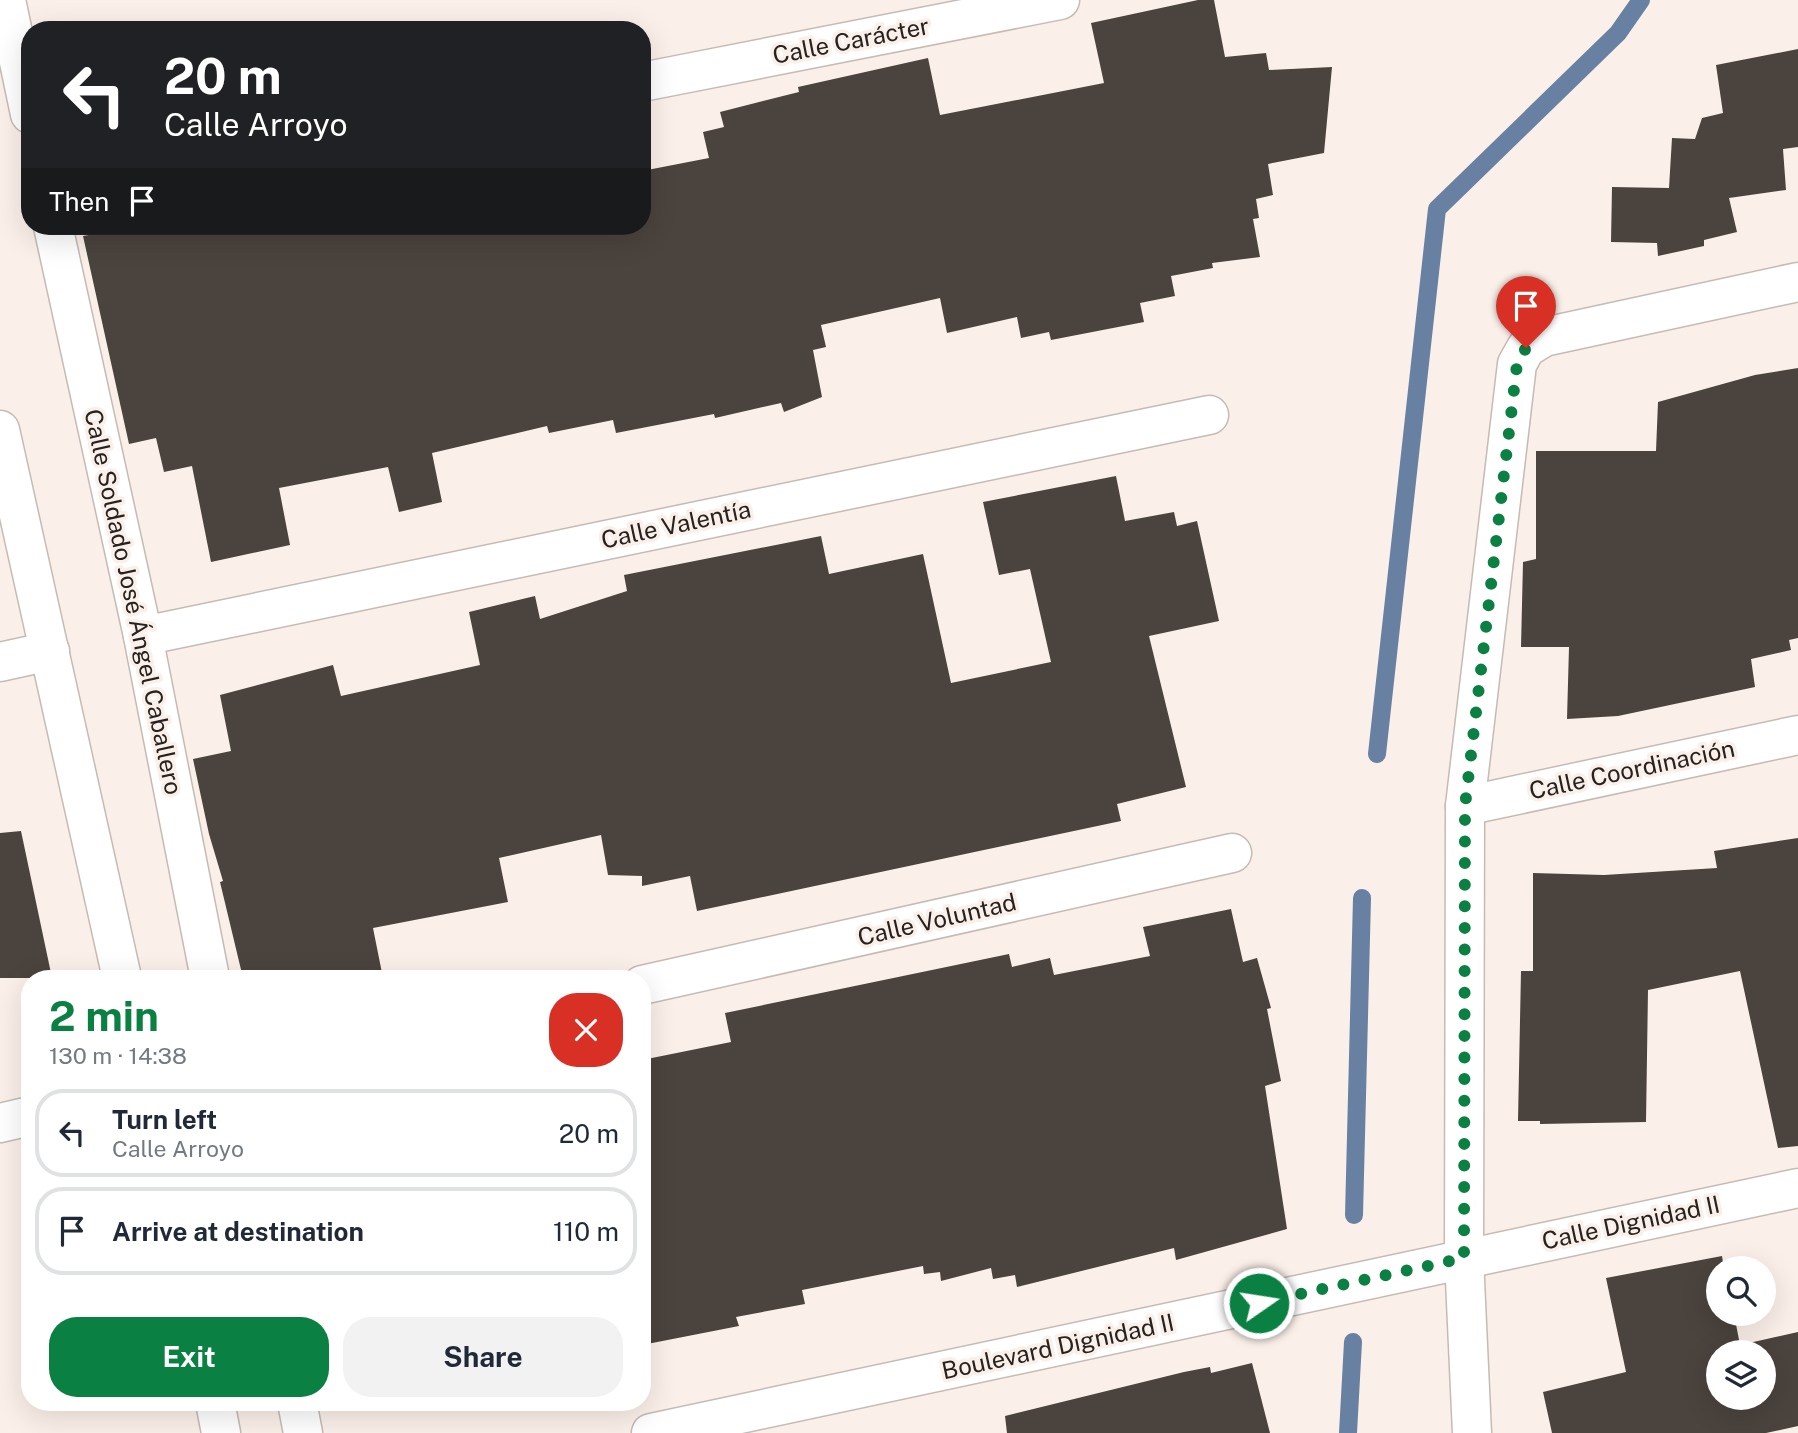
<!DOCTYPE html>
<meta charset="utf-8">
<style>
:root{--surface:#fff;--page:#f2f2f3;--text:#1f2937;--muted:#747a83;--line:#e0e1e3;--accent:#0b8043}
body{margin:0;font-family:"Public Sans",sans-serif;background:var(--page);color:var(--text);height:100vh;display:flex;flex-direction:column;font-size:26px;white-space:nowrap}
*{box-sizing:border-box;margin:0}
p{font-size:23px;color:var(--muted)}
.icon{flex:none;width:38px;height:38px;fill:none;stroke:currentColor;stroke-width:2;stroke-linecap:round;stroke-linejoin:round}
.map{position:relative;flex:1;overflow:hidden}
.side{position:absolute;left:21px;top:970px;width:630px;height:441px;display:flex;flex-direction:column;background:var(--surface);border-radius:28px;box-shadow:0 7px 28px #0002}
.side>*{flex:none}
.guide{position:absolute;left:21px;top:21px;width:630px;height:214px;border-radius:28px;box-shadow:0 7px 28px #0002;background:#202124;color:#fff;overflow:hidden}
.buttons{position:absolute;left:1706px;top:1256px;display:grid;gap:14px}
.buttons a{display:grid;place-items:center;width:70px;height:70px;border-radius:50%;background:var(--surface);box-shadow:0 7px 28px #0002;font-size:35px}
.pin{position:absolute;display:grid;place-items:center;width:60px;height:60px;color:#fff;margin:-72px -30px;border-radius:50% 50% 50% 0;rotate:-45deg;box-shadow:0 0 7px #0007}
.pin .icon{rotate:45deg}
.me{position:absolute;width:77px;margin:-38px;rotate:77deg;stroke-linejoin:round;filter:drop-shadow(0 0 5px #0008)}
.turn{display:flex;align-items:center;gap:24px;height:147px;padding:0 28px;font-size:32px}
.turn .icon{width:91px;height:91px;stroke-width:2.5}
.turn b{display:block;font-size:49px;line-height:60px}
.then{display:flex;align-items:center;height:66px;padding:0 28px;background:#0003;gap:14px;font-size:26px}
.round{display:grid;place-items:center;flex:none;width:74px;height:74px;border-radius:28px;background:var(--page)}
.summary{display:flex;align-items:center;justify-content:space-between;height:119px;padding:0 28px}
h1{font-size:42px;font-weight:700;line-height:52px;color:var(--accent)}
.action{display:flex;gap:14px;margin-top:auto;padding:14px 28px}
.action a{flex:1;height:80px;border-radius:28px;background:var(--accent);color:#fff;font-size:28px;font-weight:700;line-height:80px;text-align:center}
.action a+a{background:var(--page);color:var(--text)}
ul{padding:0;list-style:none}
li{display:flex;align-items:center;gap:21px;height:88px;margin:0 14px 10px;padding:0 14px;border:4px solid var(--line);border-radius:28px}
li div{flex:1}
li b{display:block;font-size:26px}
li em{font-style:normal}
.map>svg:first-child{display:block}
</style>
<div class="map">
<svg width="1798" height="1433" viewBox="0 0 1798 1433">
<rect width="100%" height="100%" fill="#fbf0e9"/>
<g fill="none" stroke-linecap="round" stroke-linejoin="round">
<g stroke="#6881a2" stroke-width="18">
<polyline points="1377,754 1437,209 1618,33 1641,0"/>
<polyline points="1354,1215 1362,898"/>
<polyline points="1348,1433 1353,1342"/>
</g>
</g>
<g fill="#4b433d" fill-rule="evenodd">
<polygon points="1198,0 1214,0 1225,57 1266,53 1269,70 1332,67 1324,153 1268,164 1273,195 1256,199 1259,218 1253,219 1260,257 1212,263 1213,268 1171,276 1175,296 1140,303 1144,322 1051,340 1049,332 1021,338 1017,317 947,333 940,298 821,325 826,347 813,350 822,397 784,412 781,403 715,418 714,414 616,433 613,420 549,433 547,426 432,453 442,502 399,512 388,467 279,488 290,545 211,562 192,466 164,472 156,438 129,444 83,236 139,226 642,226 642,171 709,158 703,132 724,127 720,112 799,92 798,87 928,58 940,115 1104,83 1091,23"/>
<polygon points="1798,49 1798,147 1783,149 1786,190 1729,198 1737,232 1704,240 1704,246 1658,256 1657,243 1611,242 1612,187 1669,188 1672,138 1695,139 1702,118 1723,113 1716,65"/>
<polygon points="1798,368 1798,638 1789,640 1791,650 1751,659 1755,687 1618,716 1567,719 1569,647 1521,647 1523,562 1536,559 1536,451 1656,451 1658,402 1755,375"/>
<polygon points="1116,476 1125,521 1174,512 1177,526 1197,521 1219,621 1149,636 1186,787 1117,804 1121,821 697,911 690,876 642,886 642,876 608,875 601,835 499,858 508,902 373,928 383,978 243,978 220,882 223,881 209,834 193,759 231,751 220,695 333,665 341,696 480,665 469,612 535,596 540,619 627,591 624,575 821,536 829,574 923,554 951,683 1051,662 1030,569 999,575 983,502"/>
<polygon points="21,831 52,978 0,978 0,833"/>
<polygon points="1798,838 1798,1146 1778,1148 1740,971 1648,990 1646,1122 1540,1124 1540,1121 1518,1121 1521,971 1533,971 1533,873 1604,875 1717,868 1714,851"/>
<polygon points="1231,909 1243,962 1257,958 1271,1008 1267,1009 1281,1081 1265,1086 1287,1229 1176,1260 1174,1248 1017,1287 1015,1275 993,1279 991,1268 941,1281 940,1272 924,1274 923,1266 802,1290 805,1304 736,1317 739,1326 642,1345 642,1060 731,1042 725,1013 1009,954 1012,967 1050,958 1054,975 1150,956 1143,927"/>
<path d="M1722,1256L1724,1269H1718V1314H1734L1740,1345L1798,1332V1426L1766,1433H1552L1543,1392L1626,1372L1606,1278ZM1718,1353H1764V1398H1718Z"/>
<polygon points="1252,1363 1270,1433 1007,1433 1005,1416 1184,1372 1210,1367 1211,1373"/>
</g>
<g fill="none" stroke-linecap="round" stroke-linejoin="round">
<g stroke="#c5bbb4" stroke-width="41">
<g id="street">
<polyline points="642,82 1060,0"/>
<polyline points="143,636 1209,415"/>
<polyline points="0,662 50,651"/>
<polyline points="1465,806 1798,735"/>
<polyline points="642,985 1232,853"/>
<polyline points="0,1123 30,1116"/>
<polyline points="651,1433 1798,1188"/>
<polyline points="1472,1433 1464,1258 1465,806 1517,364 1526,348 1544,337 1798,282"/>
</g>
</g>
<g stroke="#c5bbb4" stroke-width="41">
<g id="secondary">
<polyline points="6,0 30,114"/>
<polyline points="53,226 143,636 210,978"/>
<polyline points="0,430 122,978"/>
<polyline points="215,1402 221,1433"/>
<polyline points="297,1402 303,1433"/>
</g>
</g>
<use href="#street" stroke="#fff" stroke-width="38"/>
<use href="#secondary" stroke="#fff" stroke-width="38"/>
</g>
<g fill="none" stroke-linecap="round" stroke-linejoin="round">
<polyline stroke="#0b8043" stroke-width="12" stroke-dasharray="0 21.6" points="1259,1303 1464,1258 1465,806 1517,364 1526,348"/>
</g>
<g text-anchor="middle" stroke-width="7" stroke-linejoin="round" paint-order="stroke">
<g font-size="24" fill="#25221f" stroke="#fbf0e9">
<text transform="translate(851 41) rotate(-11)" y="8">Calle Carácter</text>
<text transform="translate(676 525) rotate(-12)" y="8">Calle Valentía</text>
<text transform="translate(133 602) rotate(78)" y="8">Calle Soldado José Ángel Caballero</text>
<text transform="translate(1632 770) rotate(-12)" y="8">Calle Coordinación</text>
<text transform="translate(937 920) rotate(-13)" y="8">Calle Voluntad</text>
<text transform="translate(1631 1223) rotate(-12)" y="8">Calle Dignidad II</text>
<text transform="translate(1058 1347) rotate(-12)" y="8">Boulevard Dignidad II</text>
</g>
</g>
</svg>
<div class="buttons">
<a><svg class="icon" aria-label="search" viewBox="0 0 24 24"><circle cx="10" cy="10" r="6"/><path d="M15 15l6 6"/></svg></a>
<a><svg class="icon" aria-label="layers" viewBox="0 0 24 24"><path d="M12 4l9 5-9 5-9-5zM3 14l9 5 9-5"/></svg></a>
</div>
<div class="pin" style="left:1526px;top:348px;background:#d93025"><svg class="icon" aria-label="arrive" viewBox="0 0 24 24"><path d="M6 21V4h12l-3 4 3 4H6"/></svg></div>
<svg class="me" style="left:1259px;top:1303px" viewBox="-20 -20 40 40"><circle r="17" fill="#0b8043" stroke="#fff" stroke-width="3"/><path d="M0-11L8 9 0 5-8 9z" fill="#fff"/></svg>
<div class="guide">
<div class="turn"><svg class="icon" aria-label="left" viewBox="0 0 24 24"><path d="M17 20v-9H6M10 6l-5 5 5 5"/></svg><div><b>20 m</b>Calle Arroyo</div></div>
<div class="then">Then<svg class="icon" aria-label="arrive" viewBox="0 0 24 24"><path d="M6 21V4h12l-3 4 3 4H6"/></svg></div>
</div>
<section class="side">
<div class="summary"><div><h1>2 min</h1><p>130 m · 14:38</p></div><a class="round" style="background:#d93025;color:#fff"><svg class="icon" aria-label="close" viewBox="0 0 24 24"><path d="M6 6l12 12M18 6L6 18"/></svg></a></div>
<ul>
<li><svg class="icon" aria-label="left" viewBox="0 0 24 24"><path d="M17 20v-9H6M10 6l-5 5 5 5"/></svg><div><b>Turn left</b><p>Calle Arroyo</p></div><em>20 m</em></li>
<li><svg class="icon" aria-label="arrive" viewBox="0 0 24 24"><path d="M6 21V4h12l-3 4 3 4H6"/></svg><div><b>Arrive at destination</b></div><em>110 m</em></li>
</ul>
<div class="action"><a>Exit</a><a>Share</a></div>
</section>
</div>
